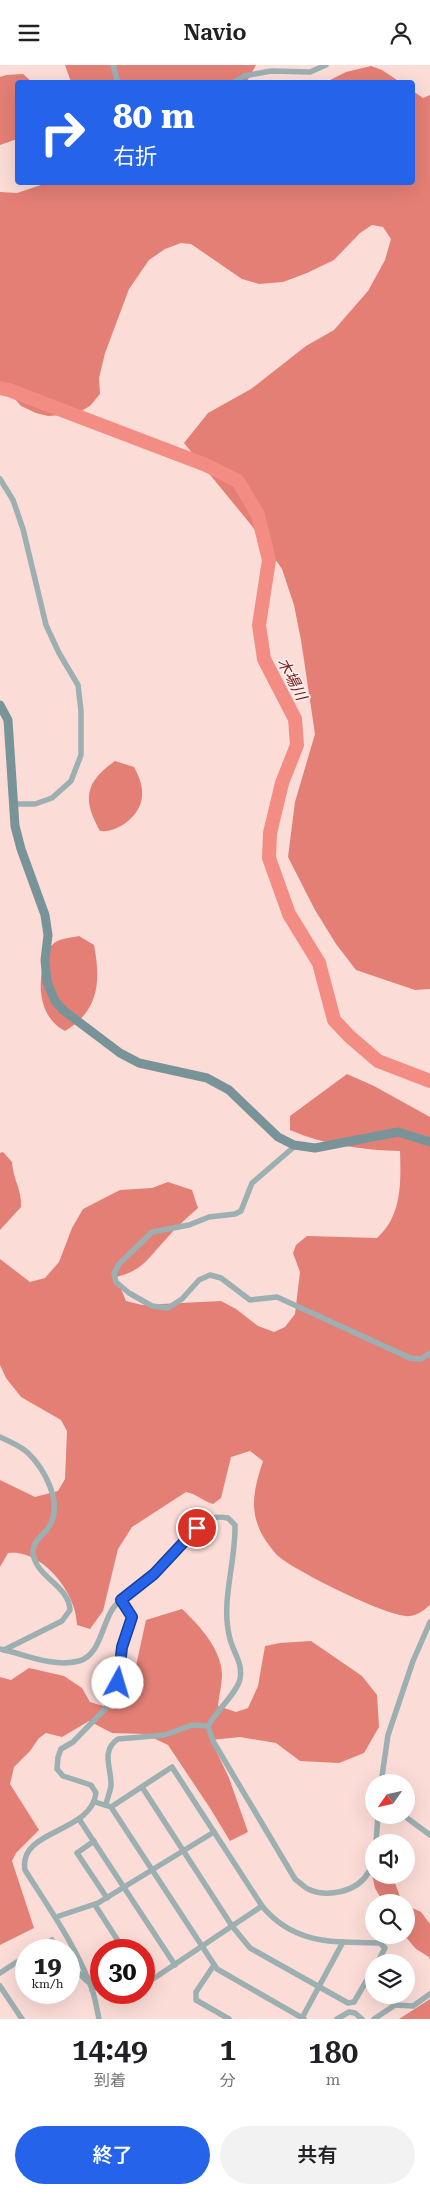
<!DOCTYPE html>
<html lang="ja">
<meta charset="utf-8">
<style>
:root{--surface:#fff;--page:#f2f2f2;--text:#202124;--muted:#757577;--accent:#2563eb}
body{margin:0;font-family:"Roboto Serif","Noto Sans JP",serif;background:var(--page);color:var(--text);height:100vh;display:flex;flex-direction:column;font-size:19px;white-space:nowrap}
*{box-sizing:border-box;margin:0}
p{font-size:16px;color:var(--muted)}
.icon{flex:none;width:28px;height:28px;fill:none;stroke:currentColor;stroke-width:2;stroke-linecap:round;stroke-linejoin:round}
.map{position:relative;height:1954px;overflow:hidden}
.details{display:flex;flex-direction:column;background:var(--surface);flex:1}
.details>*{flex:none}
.banner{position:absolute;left:15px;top:15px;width:400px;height:105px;border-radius:5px;box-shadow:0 5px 20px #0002;background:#2563eb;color:#fff;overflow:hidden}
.needle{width:32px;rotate:236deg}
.controls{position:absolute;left:365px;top:1709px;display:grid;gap:10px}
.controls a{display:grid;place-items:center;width:50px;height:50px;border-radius:50%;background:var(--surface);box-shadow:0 5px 20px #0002;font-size:25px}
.speed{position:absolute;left:15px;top:1874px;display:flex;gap:10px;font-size:25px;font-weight:700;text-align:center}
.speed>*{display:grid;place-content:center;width:65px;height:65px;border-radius:50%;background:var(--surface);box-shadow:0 5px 20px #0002;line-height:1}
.speed small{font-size:12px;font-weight:400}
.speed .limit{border:8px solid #d22;background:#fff;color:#111}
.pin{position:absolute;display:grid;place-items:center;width:42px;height:42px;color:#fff;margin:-21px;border:2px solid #fff;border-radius:50%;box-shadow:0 1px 5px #0007}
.me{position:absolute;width:55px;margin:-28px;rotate:6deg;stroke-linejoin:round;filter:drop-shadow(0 0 4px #0008)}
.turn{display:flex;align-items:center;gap:18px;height:105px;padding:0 15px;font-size:22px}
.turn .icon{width:65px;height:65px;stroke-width:2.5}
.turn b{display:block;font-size:35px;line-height:42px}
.eta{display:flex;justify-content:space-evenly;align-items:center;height:85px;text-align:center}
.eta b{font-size:30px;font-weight:600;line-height:35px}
.button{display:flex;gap:10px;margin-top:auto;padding:10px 15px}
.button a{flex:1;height:58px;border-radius:30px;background:var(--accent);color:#fff;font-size:20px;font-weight:600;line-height:58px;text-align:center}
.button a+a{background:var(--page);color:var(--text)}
header{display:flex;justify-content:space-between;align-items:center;height:65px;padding:0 15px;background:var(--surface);font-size:22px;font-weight:600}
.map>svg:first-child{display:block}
</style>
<header><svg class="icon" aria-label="menu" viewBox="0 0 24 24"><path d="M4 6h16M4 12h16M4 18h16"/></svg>Navio<svg class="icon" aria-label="person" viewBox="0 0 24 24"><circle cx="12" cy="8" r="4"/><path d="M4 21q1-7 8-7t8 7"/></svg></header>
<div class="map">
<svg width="430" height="1954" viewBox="0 0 430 1954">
<rect width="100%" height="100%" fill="#fcdcd7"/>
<g fill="#e47f75">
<polygon points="65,0 256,0 246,18 71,17"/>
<polygon points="371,1 382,5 400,17 326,17 346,7"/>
<polygon points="23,9 32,17 18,18 17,74 0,80 0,12 6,10"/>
<polygon points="413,26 423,33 430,30 430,924 415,925 356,905 336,879 315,845 288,792 295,737 315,669 301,575 294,540 282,504 252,461 184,378 208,348 251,324 306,281 334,265 368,226 385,195 391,174 383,162 372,160 360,168 334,195 307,208 283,217 259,219 242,214 191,179 181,178 165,184 149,195 129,224 105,288 99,313 100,329 90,341 76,349 48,351 36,348 21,341 0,317 0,127 17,128 47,118 412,118"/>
<path d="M115,696L134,702C139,711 143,721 142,732C140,751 118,768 100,766C82,734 85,717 115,696Z"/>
<path d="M79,871L94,880C101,916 99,946 65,966C39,953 36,917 46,892C48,889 49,884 51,881C58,873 70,873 79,871Z"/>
<path d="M347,1009L374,1021L430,1052V1540C424,1545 418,1550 410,1551C391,1554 290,1504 276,1489C270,1482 262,1471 259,1463C249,1440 256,1418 263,1396L250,1386L231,1392L221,1433L213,1439C203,1436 197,1429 186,1427L132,1462L118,1484L103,1546L90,1564L77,1560C77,1528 42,1484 8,1488L0,1502V1415L35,1432L58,1426L65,1414L67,1366L61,1355L21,1332L6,1313L0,1300V1194L30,1217L45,1213L59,1197L72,1163L83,1144L120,1125L152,1123L168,1117L192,1125L198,1143C187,1153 176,1162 167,1173C149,1192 143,1206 116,1212L126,1236L142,1240L221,1236L236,1244L258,1261L274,1267L285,1262L295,1249L300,1207L293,1188L296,1180L307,1171L377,1173C402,1151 401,1117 400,1086C363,1085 324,1080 290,1065V1051Z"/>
<path d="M3,1087L12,1097C13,1115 22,1124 21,1142L0,1165V1088Z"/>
<path d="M182,1544C200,1561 221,1584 222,1609C222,1620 219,1630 218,1641L236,1647L248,1643L258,1621L265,1581L280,1578L311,1576L362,1611L377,1630L379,1662L364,1688L339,1698L300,1696L276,1678L240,1672L211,1675L229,1713L248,1767L230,1776L210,1743L168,1680L145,1669L112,1668L89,1656L62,1672L46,1668L39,1673L30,1686L14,1702L10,1719L39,1765L16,1788L12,1796L34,1863L0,1880V1612L11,1615L29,1603L64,1611L82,1623L90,1637L113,1644L126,1636L136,1601L146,1555Z"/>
<polygon points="374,1805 374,1810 392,1810 402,1837 383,1837 375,1823 372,1809"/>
<polygon points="406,1840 421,1847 430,1859 430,1895 429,1892 416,1884 404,1870 406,1870"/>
<polygon points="430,1934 430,1954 399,1954"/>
</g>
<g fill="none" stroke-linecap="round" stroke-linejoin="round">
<polyline stroke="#f38c82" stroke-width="14" points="0,323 9,325 206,400 238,416 258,450 269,495 259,560 264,594 295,654 297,680 282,718 270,768 269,793 289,849 319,898 334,955 349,971 378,996 430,1016"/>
<g stroke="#9cafb1" stroke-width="5.5">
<polyline points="113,0 118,18"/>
<polyline points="233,18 244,11 271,6 310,7 326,0"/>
<polyline points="0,414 13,435 23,464 46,560 59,588 78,620 81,646 81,690 71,716 52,733 35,739 13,739"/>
<polyline points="295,1081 252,1118 241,1146 235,1149 209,1152 189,1160 152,1167 119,1199 114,1208 116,1217 129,1228 152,1241 168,1243 182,1234 199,1215 210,1210 221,1213 250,1235 277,1232 410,1293 421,1294 430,1288"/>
<path d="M0,1372C9,1376 20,1381 27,1387C44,1403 63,1437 50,1460C45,1470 32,1475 33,1488C36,1513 69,1520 70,1545L62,1556L4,1585"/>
<path d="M0,1584C25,1589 53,1603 79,1596C101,1590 102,1557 114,1542C125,1528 142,1520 155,1508C173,1490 188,1467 210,1454C215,1451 222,1452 228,1453L235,1460C236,1498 220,1537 230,1574C234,1589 243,1598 240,1614C237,1628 216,1646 208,1661L213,1676L295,1814C299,1817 304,1822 308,1824C327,1833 357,1827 368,1808C371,1804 372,1798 374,1793"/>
<polyline points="381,1718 388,1670 413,1596 430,1557"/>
<polyline points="142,1722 232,1861 250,1883 348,1938 354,1937 374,1903"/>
<polyline points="95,1737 111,1742 217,1904 304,1954"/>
<path d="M106,1740C107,1734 110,1727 111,1721C112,1704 100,1686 118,1674L165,1670L192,1660L208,1661"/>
<polyline points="111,1742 172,1702 262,1841 144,1920"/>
<polyline points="403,1750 430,1770"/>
<polyline points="79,1754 175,1900"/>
<polyline points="94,1776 77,1788 107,1833"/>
<polyline points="376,1778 378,1750"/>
<polyline points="95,1840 124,1885"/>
<path d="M262,1841C294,1880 334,1877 380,1878L385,1883L377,1898"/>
<polyline points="56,1852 98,1838 214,1767"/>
<polyline points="36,1885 52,1875 56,1885"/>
<polyline points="69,1899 87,1916"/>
<polyline points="214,1900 196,1927 196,1935 229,1954"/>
<polyline points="0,1908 26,1891"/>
<polyline points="0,1921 22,1954"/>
<polyline points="92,1925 101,1916"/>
<polyline points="302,1953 343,1877"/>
<path d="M99,1954C97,1944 95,1933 92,1924C76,1881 49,1843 25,1805C18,1764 91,1769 96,1728L91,1720L63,1711L57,1704L58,1692L61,1684L73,1677L106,1643L118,1618L122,1582L132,1552L121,1535"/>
<polyline points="337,1954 349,1947 355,1948 362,1954"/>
<polyline points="374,1954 395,1940 413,1941 430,1929"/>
</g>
<polyline stroke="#799498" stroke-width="9" points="0,640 8,655 15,761 21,784 45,850 48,870 45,895 47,917 55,936 63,945 120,988 139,998 207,1013 229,1025 278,1072 294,1080 315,1083 398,1067 430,1077"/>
</g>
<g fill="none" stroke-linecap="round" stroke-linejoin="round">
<g stroke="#184099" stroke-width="12">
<polyline id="route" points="118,1618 122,1582 132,1552 121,1535 154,1509 197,1463"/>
</g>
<use href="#route" stroke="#2563eb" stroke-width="9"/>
</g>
<g text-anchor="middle" stroke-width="4" stroke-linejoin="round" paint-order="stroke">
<g font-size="15" font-style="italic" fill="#741a18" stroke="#feedeb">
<text transform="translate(292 614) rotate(63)" y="5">木場川</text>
</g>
</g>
</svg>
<div class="controls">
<a><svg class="needle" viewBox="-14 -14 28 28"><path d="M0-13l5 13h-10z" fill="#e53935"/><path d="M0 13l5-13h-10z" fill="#757577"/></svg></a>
<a><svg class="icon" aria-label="sound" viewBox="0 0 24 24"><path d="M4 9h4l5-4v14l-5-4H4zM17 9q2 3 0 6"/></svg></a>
<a><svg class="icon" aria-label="search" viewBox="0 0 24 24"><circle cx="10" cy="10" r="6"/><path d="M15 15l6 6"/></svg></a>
<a><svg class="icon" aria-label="layers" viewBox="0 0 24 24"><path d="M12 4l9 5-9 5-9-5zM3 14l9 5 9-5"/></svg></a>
</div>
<div class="speed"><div>19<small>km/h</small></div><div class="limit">30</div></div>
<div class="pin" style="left:197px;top:1463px;background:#d93025"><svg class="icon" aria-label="arrive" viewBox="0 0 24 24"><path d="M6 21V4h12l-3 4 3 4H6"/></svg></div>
<svg class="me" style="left:118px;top:1618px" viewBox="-20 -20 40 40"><circle r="19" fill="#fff"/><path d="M0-13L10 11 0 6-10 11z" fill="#2563eb"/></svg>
<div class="banner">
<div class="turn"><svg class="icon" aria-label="right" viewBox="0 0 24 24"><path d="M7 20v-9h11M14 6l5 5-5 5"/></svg><div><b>80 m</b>右折</div></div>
</div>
</div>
<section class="details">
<div class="eta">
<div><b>14:49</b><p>到着</p></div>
<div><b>1</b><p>分</p></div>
<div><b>180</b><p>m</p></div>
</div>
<div class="button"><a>終了</a><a>共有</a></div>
</section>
